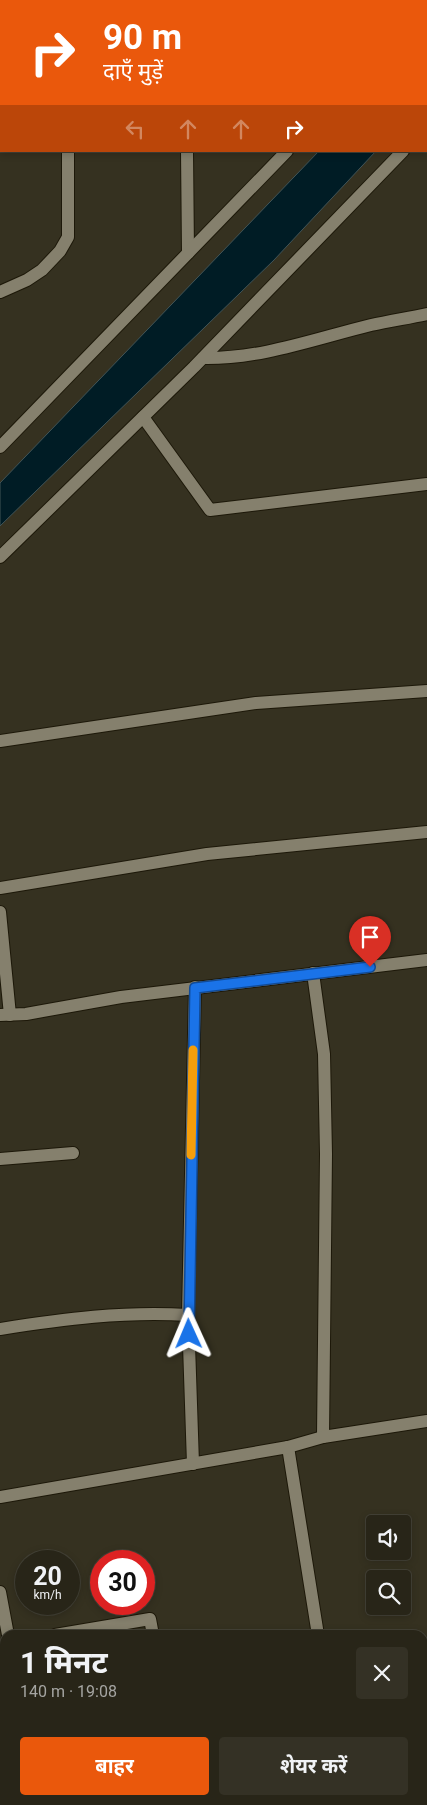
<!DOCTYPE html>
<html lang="hi">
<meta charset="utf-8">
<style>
:root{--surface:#282518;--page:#343125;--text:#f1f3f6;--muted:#a5a5a2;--line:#444237;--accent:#ea580c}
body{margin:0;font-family:Roboto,"Noto Sans Devanagari",sans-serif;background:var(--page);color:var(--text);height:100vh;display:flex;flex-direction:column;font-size:19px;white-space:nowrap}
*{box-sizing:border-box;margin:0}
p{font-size:16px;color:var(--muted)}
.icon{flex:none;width:28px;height:28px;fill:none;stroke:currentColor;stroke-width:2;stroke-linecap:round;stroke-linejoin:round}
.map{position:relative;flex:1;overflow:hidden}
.details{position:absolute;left:0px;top:1630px;width:428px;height:175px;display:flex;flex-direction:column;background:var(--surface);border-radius:15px 15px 0 0;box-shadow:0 2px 8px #0003,0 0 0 1px var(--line)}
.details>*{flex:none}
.guide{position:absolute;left:0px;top:0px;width:428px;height:152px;box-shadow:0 2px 8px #0003,0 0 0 1px var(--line);background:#ea580c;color:#fff;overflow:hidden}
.buttons{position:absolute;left:366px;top:1515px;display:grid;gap:10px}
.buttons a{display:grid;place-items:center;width:45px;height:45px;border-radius:5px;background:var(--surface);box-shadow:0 2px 8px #0003,0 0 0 1px var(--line);font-size:25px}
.speed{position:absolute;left:15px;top:1550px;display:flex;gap:10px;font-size:25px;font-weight:700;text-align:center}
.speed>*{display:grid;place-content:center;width:65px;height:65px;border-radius:50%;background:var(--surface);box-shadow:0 2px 8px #0003,0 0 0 1px var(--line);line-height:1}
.speed small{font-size:12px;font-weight:400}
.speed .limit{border:8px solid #d22;background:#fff;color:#111}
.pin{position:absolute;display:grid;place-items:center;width:42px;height:42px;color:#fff;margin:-51px -21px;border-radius:50% 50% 50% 0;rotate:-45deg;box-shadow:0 0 5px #0007}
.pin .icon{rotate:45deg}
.me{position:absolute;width:55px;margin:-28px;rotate:359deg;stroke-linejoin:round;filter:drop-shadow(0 0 4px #0008)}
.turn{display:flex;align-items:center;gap:18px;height:105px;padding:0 20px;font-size:22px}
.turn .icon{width:65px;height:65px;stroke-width:2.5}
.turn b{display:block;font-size:35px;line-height:42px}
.lanes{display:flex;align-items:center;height:48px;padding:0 20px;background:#0003;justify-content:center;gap:25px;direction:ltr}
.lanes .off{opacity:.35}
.round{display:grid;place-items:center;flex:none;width:52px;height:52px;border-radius:5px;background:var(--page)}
.headline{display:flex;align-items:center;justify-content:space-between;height:85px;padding:0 20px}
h1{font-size:30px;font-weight:700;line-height:38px}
.cta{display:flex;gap:10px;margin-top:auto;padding:10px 20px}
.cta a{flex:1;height:58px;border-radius:5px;background:var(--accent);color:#fff;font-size:20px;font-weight:700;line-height:58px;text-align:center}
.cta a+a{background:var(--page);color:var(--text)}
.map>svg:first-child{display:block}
</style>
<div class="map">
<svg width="427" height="1805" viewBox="0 0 427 1805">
<rect width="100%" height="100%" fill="#353120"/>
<polygon fill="#001c25" stroke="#415457" points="319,151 376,151 274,260 0,526 0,483"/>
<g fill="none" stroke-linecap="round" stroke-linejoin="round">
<g stroke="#1d1809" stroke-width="14">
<g id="street">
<polyline points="67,0 67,1"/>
<polyline points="182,0 182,1"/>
<polyline points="426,11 427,11"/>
<polyline points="187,151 188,253"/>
<polyline points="0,292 27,280 42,270 60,251 68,237 68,151"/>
<path d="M203,358C261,359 314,339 371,325C389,321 408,318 427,314"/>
<polyline points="143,417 210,510 427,484"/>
<polyline points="0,447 287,151"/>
<polyline points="0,741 256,703 427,691"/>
<polyline points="0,888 207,854 427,832"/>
<polyline points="0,912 10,1015"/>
<polyline points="313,973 324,1054 326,1154 323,1437"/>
<polyline points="0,1015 26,1014 121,997 427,960"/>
<polyline points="0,1159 73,1153"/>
<path d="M0,1329C63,1319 124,1311 188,1315"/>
<polyline points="288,1447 318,1635"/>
<polyline points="193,1464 188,1315 195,987"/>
<polyline points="0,1497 288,1447 323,1437 427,1421"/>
<polyline points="0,1592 8,1635"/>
<polyline points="55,1635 150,1619 153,1635"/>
<polyline points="37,1800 38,1805"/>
<polyline points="184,1800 185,1805"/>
<polyline points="345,1800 346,1805"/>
</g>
</g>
<g stroke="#1d1809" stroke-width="14">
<g id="secondary">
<polyline points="426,127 427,127"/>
<polyline points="0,557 194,367 403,151"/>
</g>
</g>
<use href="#street" stroke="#85806d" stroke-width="12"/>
<use href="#secondary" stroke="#85806d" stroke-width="12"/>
</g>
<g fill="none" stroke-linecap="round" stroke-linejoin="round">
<g stroke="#114b97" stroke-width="12">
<polyline id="route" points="189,1334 195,988 370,967"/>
</g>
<use href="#route" stroke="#1a73e8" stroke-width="9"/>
<polyline stroke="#f59e0b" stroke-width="9" points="191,1155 193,1050"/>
</g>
</svg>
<div class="buttons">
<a><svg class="icon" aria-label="sound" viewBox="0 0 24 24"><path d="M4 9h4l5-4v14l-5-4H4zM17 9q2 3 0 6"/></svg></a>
<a><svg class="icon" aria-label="search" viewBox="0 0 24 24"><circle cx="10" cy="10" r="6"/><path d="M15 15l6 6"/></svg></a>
</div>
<div class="speed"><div>20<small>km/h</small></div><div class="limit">30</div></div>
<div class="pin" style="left:370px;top:967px;background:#d93025"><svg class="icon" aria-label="arrive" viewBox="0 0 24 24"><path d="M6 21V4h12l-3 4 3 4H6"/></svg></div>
<svg class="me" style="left:189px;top:1334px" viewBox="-20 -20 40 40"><path d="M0-17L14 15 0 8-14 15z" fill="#1a73e8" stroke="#fff" stroke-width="4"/></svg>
<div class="guide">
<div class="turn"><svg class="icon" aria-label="right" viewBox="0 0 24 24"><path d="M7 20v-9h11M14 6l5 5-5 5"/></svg><div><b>90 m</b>दाएँ मुड़ें</div></div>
<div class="lanes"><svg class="icon off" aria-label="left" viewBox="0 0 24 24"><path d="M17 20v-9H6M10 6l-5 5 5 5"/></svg><svg class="icon off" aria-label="ahead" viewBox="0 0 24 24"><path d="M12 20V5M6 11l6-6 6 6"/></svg><svg class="icon off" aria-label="ahead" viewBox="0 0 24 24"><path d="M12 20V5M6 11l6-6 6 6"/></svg><svg class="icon" aria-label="right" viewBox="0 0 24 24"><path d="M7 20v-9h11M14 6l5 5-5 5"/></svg></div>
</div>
<section class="details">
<div class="headline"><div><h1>1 मिनट</h1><p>140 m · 19:08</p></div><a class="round"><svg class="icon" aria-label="close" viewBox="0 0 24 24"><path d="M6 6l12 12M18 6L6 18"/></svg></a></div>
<div class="cta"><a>बाहर</a><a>शेयर करें</a></div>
</section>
</div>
